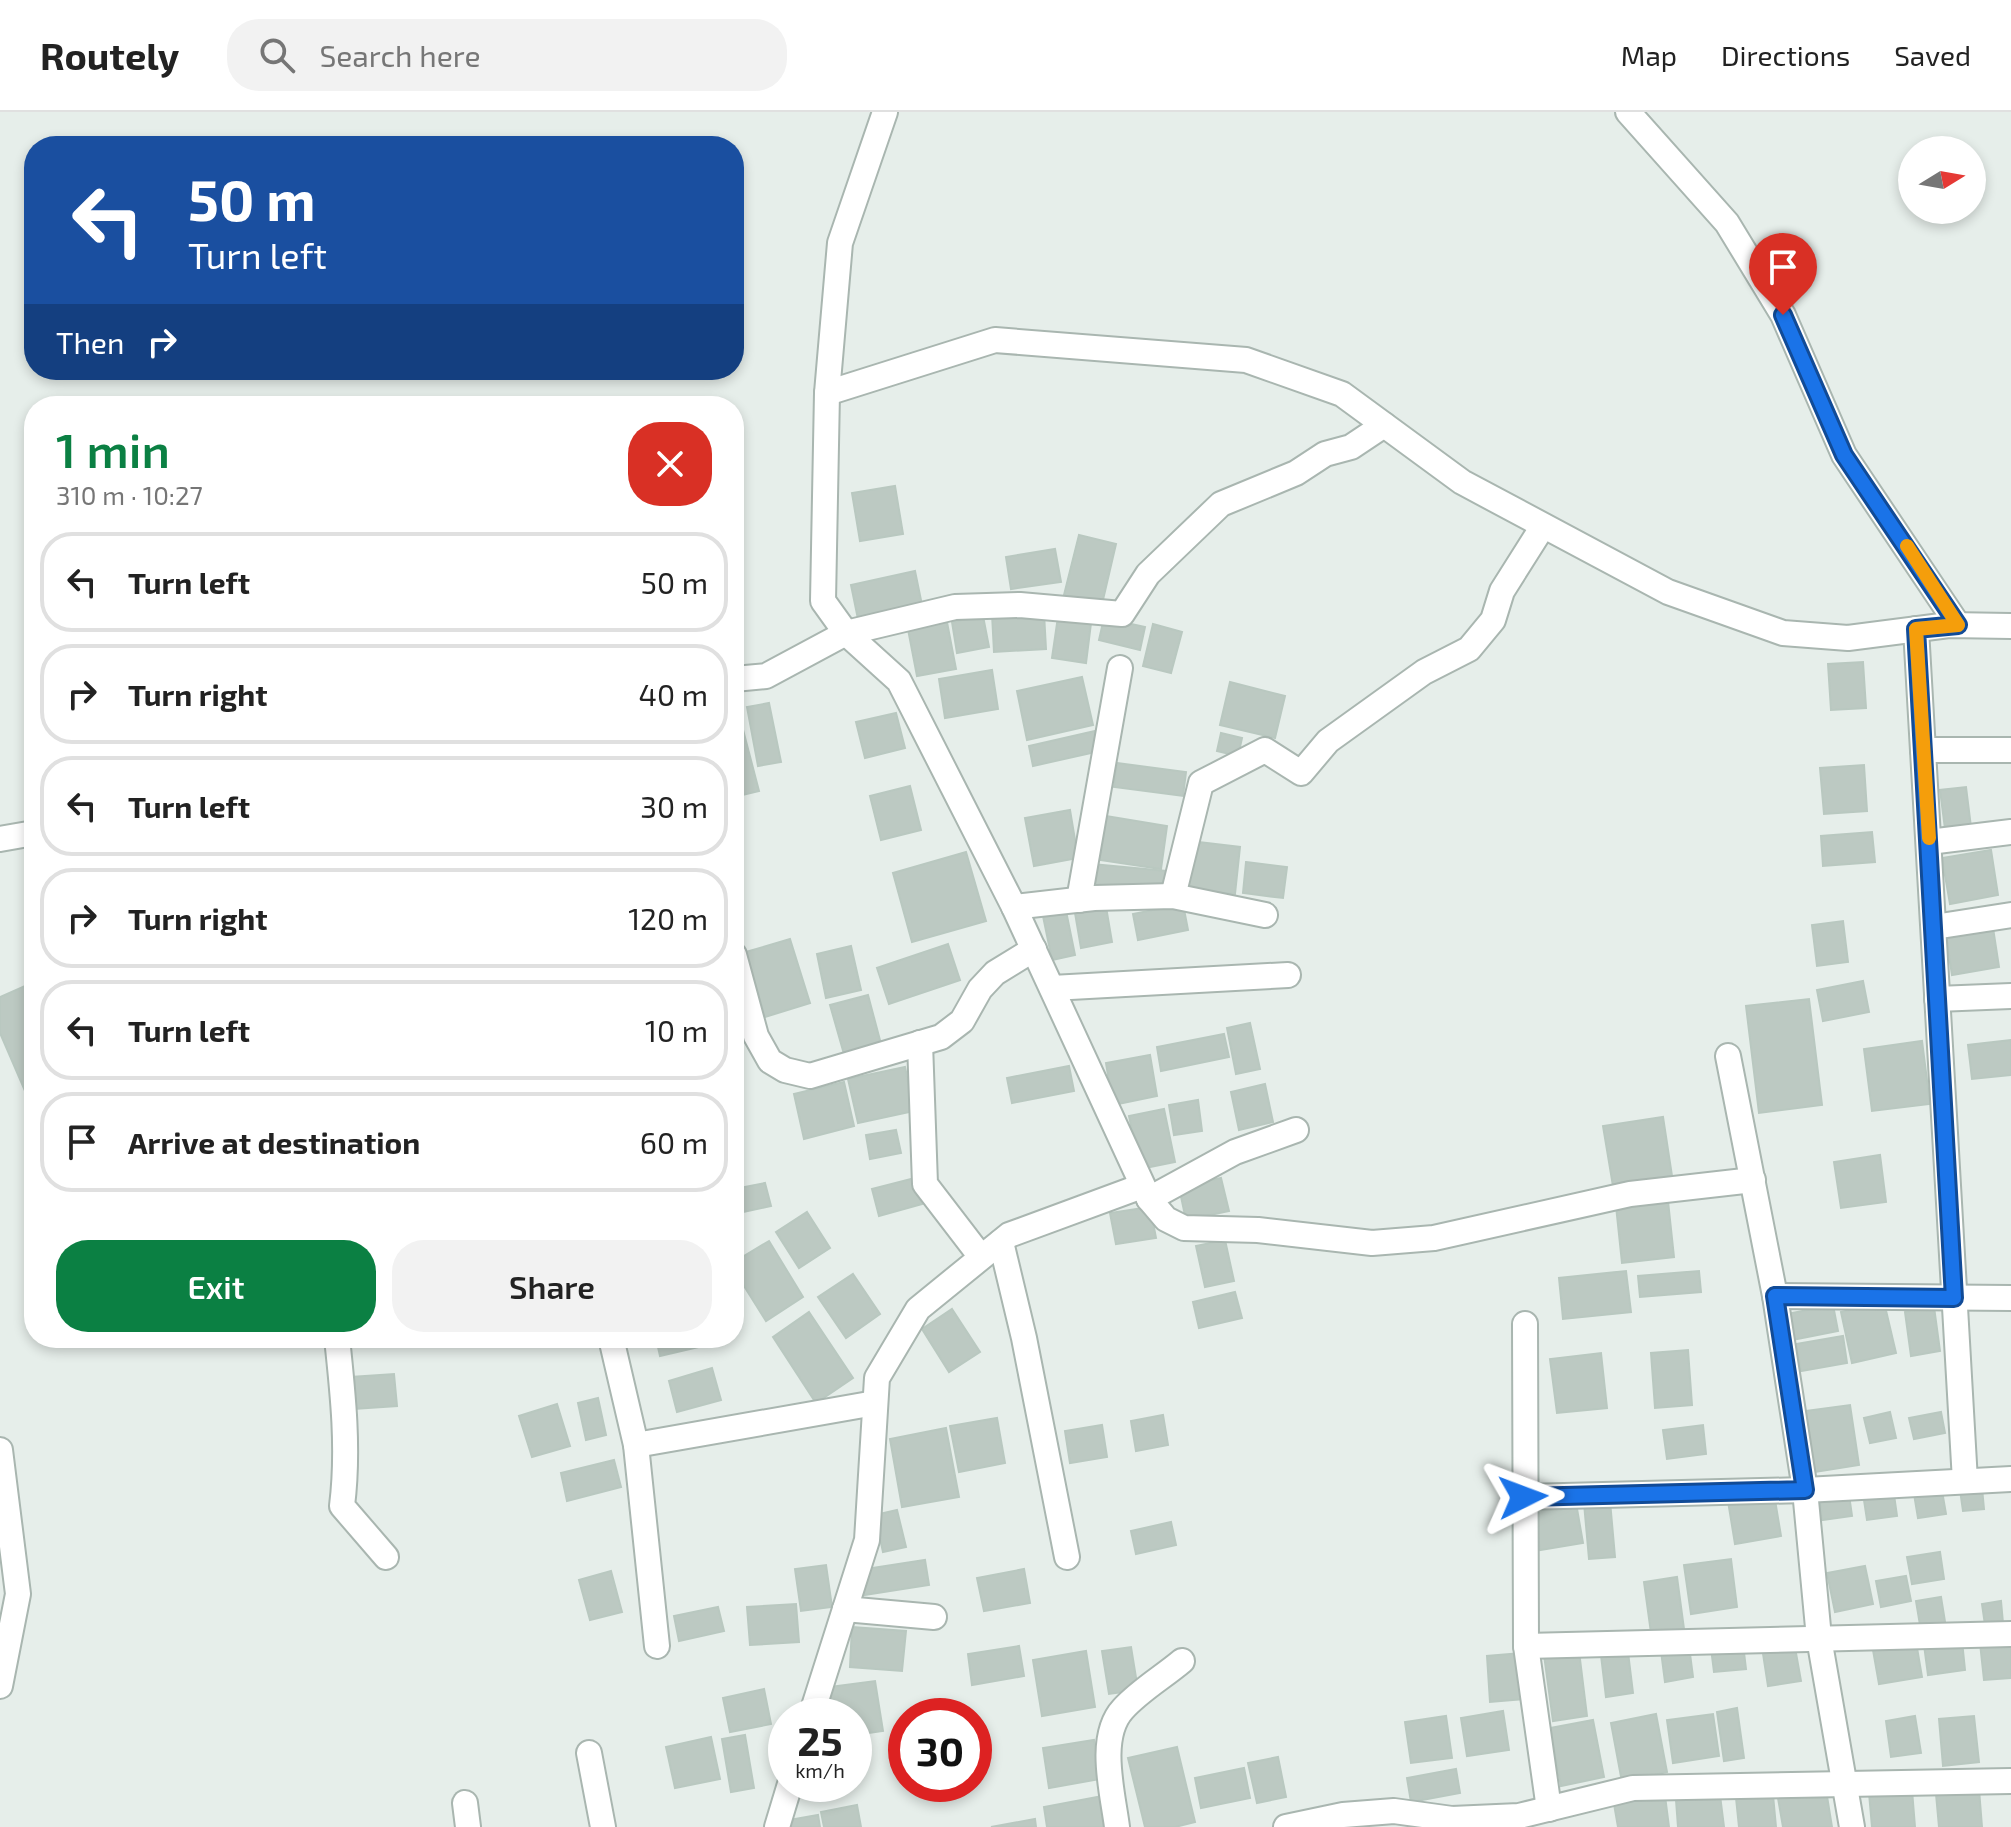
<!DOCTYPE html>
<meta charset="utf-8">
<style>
:root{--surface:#fff;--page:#f2f2f2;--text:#222;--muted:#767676;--line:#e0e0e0;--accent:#0b8043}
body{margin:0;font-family:"Exo 2",sans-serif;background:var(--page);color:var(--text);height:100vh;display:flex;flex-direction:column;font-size:30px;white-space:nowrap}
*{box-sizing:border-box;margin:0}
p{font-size:26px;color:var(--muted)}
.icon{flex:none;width:44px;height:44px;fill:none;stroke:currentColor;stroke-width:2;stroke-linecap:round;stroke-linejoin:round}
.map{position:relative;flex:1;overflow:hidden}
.panel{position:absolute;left:24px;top:284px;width:720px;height:952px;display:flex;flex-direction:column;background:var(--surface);border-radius:32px;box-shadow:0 4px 12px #0003}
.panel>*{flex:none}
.top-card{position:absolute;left:24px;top:24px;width:720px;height:244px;border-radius:32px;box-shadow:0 4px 12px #0003;background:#1a4fa0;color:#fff;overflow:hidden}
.needle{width:52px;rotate:79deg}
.fabs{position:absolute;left:1898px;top:24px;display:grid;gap:16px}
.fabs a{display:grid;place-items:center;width:88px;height:88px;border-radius:50%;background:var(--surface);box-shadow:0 4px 12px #0003;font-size:40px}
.speed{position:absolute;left:768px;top:1586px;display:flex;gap:16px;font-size:40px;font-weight:700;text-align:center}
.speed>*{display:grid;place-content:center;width:104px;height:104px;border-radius:50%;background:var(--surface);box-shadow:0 4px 12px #0003;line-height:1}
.speed small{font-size:20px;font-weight:400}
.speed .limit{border:12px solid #d22;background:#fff;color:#111}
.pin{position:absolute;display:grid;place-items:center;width:68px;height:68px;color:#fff;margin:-82px -34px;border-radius:50% 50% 50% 0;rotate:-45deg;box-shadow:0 0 8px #0007}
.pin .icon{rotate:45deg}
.me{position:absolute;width:88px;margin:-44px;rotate:87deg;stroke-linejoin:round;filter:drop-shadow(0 0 6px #0008)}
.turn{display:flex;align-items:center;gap:28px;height:168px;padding:0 32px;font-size:36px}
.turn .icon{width:104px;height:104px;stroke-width:2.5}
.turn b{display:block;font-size:56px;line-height:68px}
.then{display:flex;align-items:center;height:76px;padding:0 32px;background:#0003;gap:16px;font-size:30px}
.round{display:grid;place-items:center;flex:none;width:84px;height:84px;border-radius:32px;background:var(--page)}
.overview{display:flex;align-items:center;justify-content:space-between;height:136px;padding:0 32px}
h1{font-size:48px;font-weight:600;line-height:60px;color:var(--accent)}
.button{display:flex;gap:16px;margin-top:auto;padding:16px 32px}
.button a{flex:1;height:92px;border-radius:32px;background:var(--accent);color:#fff;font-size:32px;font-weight:600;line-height:92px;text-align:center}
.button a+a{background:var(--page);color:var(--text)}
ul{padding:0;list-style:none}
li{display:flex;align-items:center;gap:24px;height:100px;margin:0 16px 12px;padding:0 16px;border:4px solid var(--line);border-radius:32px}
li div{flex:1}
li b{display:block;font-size:30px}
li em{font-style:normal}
header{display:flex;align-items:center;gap:48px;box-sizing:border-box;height:112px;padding:0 40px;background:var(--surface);border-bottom:2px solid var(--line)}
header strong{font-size:38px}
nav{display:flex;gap:44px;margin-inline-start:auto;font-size:28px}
.search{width:560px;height:72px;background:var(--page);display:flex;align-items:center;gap:20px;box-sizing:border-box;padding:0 28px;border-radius:32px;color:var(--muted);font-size:30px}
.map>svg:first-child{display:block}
</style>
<header>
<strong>Routely</strong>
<div class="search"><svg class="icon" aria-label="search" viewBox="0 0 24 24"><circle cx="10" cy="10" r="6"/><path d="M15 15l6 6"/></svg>Search here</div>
<nav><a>Map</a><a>Directions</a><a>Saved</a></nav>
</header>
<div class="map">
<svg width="2011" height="1715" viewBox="0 0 2011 1715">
<rect width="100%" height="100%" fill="#e6eeea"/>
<g fill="#bcc9c2" stroke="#b9c8c0" stroke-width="2">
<polygon points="895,374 903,422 860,429 852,381"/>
<polygon points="1079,423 1116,432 1102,492 1064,483"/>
<polygon points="1055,437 1061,470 1011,477 1006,445"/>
<polygon points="915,459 922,493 858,507 851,473"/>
<polygon points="1059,498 1092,503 1086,551 1052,546"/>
<polygon points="1044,501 1046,537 994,540 992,502"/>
<polygon points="983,504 989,535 957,541 952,510"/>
<polygon points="946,505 956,557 917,564 907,512"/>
<polygon points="1104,506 1145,515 1140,538 1099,528"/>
<polygon points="1153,512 1182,520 1171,561 1143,554"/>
<polygon points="1863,550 1866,596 1831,598 1828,552"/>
<polygon points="992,558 998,597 945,606 939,567"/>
<polygon points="1082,565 1093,613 1027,628 1017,579"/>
<polygon points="1230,570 1285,584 1275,626 1220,613"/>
<polygon points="769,591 781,650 758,654 747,595"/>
<polygon points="896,601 905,636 865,646 856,610"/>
<polygon points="741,610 759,679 734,685 734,612"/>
<polygon points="1095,619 1100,639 1033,654 1029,634"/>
<polygon points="1221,621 1242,626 1238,644 1217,639"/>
<polygon points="1117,651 1186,660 1183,684 1114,675"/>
<polygon points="1864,653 1867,699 1824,702 1820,656"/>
<polygon points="910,674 921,718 881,728 870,684"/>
<polygon points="1966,675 1971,715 1945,717 1940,678"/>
<polygon points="1070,698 1078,746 1034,754 1025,706"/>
<polygon points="1106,704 1167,714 1161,757 1100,748"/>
<polygon points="1872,720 1875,750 1823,754 1821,724"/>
<polygon points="1190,729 1240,735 1235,782 1185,777"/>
<polygon points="1991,738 1998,783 1950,792 1942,746"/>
<polygon points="966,740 986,809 912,830 893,761"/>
<polygon points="1246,750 1287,755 1283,786 1243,781"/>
<polygon points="1092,752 1166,759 1164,782 1090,775"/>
<polygon points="1105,789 1112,830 1081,836 1074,795"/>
<polygon points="1183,792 1188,818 1138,828 1133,802"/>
<polygon points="1066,799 1075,843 1052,848 1043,804"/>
<polygon points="1843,809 1848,850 1817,854 1812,813"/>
<polygon points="1993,816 1999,855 1952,863 1946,824"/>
<polygon points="790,827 810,891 765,905 746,840"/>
<polygon points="948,832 960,868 889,892 877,856"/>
<polygon points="851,834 861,878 826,886 817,842"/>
<polygon points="1863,869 1869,900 1823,909 1817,878"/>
<polygon points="34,870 34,975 25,979 0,921 0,885"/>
<polygon points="868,883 881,932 844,942 830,893"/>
<polygon points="1809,887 1822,993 1759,1001 1746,894"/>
<polygon points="1250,911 1260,957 1236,962 1227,916"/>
<polygon points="1224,922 1229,945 1161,959 1157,935"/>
<polygon points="2011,928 2011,963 1972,967 1968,933"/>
<polygon points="1922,929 1930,992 1872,999 1864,937"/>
<polygon points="1150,943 1157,984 1113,993 1106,951"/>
<polygon points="1069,954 1074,979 1012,991 1007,966"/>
<polygon points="905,955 914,999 858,1011 848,967"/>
<polygon points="844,970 854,1014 804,1027 794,982"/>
<polygon points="1265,972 1273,1010 1239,1018 1231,980"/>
<polygon points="1198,988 1202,1019 1174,1023 1169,993"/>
<polygon points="1164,997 1175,1050 1140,1057 1129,1004"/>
<polygon points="1663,1005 1672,1064 1613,1074 1603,1014"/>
<polygon points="896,1018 901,1041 870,1047 866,1023"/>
<polygon points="1880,1043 1886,1090 1841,1096 1834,1050"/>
<polygon points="915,1066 922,1092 879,1104 872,1077"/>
<polygon points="1221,1066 1229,1099 1186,1108 1179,1075"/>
<polygon points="765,1071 771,1094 734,1102 734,1077"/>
<polygon points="1668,1089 1674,1145 1622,1151 1616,1094"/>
<polygon points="1150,1095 1156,1126 1116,1132 1110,1101"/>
<polygon points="807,1100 830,1136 799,1156 776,1120"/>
<polygon points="1225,1128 1234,1169 1205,1175 1196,1134"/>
<polygon points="769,1129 803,1185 766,1209 734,1158 734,1150"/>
<polygon points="1626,1159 1631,1200 1563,1207 1559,1166"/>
<polygon points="1699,1159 1701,1180 1640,1185 1638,1164"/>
<polygon points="853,1162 880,1202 846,1226 818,1185"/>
<polygon points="1235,1180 1242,1206 1199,1216 1193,1190"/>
<polygon points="1884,1190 1896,1241 1852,1251 1841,1200"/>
<polygon points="1833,1193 1838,1219 1792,1228 1787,1202"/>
<polygon points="1934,1195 1940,1239 1911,1244 1905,1200"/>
<polygon points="952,1197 980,1240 949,1260 922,1217"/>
<polygon points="809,1200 853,1266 816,1291 773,1225"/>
<polygon points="1843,1224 1847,1251 1801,1259 1796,1232"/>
<polygon points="656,1226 702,1226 703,1234 660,1244"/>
<polygon points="1688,1238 1692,1293 1655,1296 1651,1241"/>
<polygon points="1601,1241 1607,1296 1557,1301 1550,1247"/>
<polygon points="712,1256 721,1288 677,1300 669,1269"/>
<polygon points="394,1262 397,1294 354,1297 351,1265"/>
<polygon points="598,1286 606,1323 586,1328 578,1291"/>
<polygon points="557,1292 570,1334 532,1345 519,1304"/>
<polygon points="1850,1293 1859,1353 1814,1360 1805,1299"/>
<polygon points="1890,1300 1896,1326 1870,1331 1864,1306"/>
<polygon points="1941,1300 1945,1321 1914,1327 1909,1306"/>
<polygon points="1163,1303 1168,1333 1136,1339 1131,1309"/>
<polygon points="997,1306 1005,1351 959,1360 950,1314"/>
<polygon points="1102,1313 1107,1345 1070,1351 1065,1319"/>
<polygon points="1703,1313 1706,1342 1667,1347 1663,1318"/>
<polygon points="946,1316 959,1385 902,1395 890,1327"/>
<polygon points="614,1348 621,1375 567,1389 561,1361"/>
<polygon points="1982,1376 1984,1397 1963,1399 1960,1378"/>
<polygon points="1942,1379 1946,1402 1918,1406 1914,1382"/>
<polygon points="1774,1382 1781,1424 1735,1432 1728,1389"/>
<polygon points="1849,1383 1852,1404 1822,1408 1820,1388"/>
<polygon points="1894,1383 1897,1404 1867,1408 1864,1388"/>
<polygon points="1610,1389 1615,1445 1589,1447 1584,1391"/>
<polygon points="1576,1391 1583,1431 1540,1438 1533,1398"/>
<polygon points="897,1398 906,1435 883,1440 875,1403"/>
<polygon points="1171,1410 1176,1433 1136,1442 1131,1419"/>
<polygon points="1940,1440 1944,1467 1912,1472 1907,1445"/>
<polygon points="1731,1447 1737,1495 1691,1502 1684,1453"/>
<polygon points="925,1448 929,1473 864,1483 859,1458"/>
<polygon points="826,1453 832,1495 801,1499 795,1457"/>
<polygon points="1865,1454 1873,1492 1835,1500 1827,1461"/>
<polygon points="1024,1457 1030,1491 984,1499 977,1466"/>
<polygon points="611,1459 622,1500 590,1508 579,1468"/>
<polygon points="1906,1464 1911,1489 1881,1495 1876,1469"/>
<polygon points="1677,1465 1684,1517 1651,1521 1644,1470"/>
<polygon points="1941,1485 1946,1516 1921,1519 1916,1489"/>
<polygon points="2001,1489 2003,1511 1985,1513 1982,1492"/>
<polygon points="796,1492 799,1530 750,1533 747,1495"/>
<polygon points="718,1495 724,1519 679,1529 674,1504"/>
<polygon points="852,1515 906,1519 902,1559 850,1555"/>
<polygon points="2011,1528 2011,1566 1984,1568 1980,1531"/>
<polygon points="1962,1529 1965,1558 1928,1563 1924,1533"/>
<polygon points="1794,1530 1801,1569 1768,1574 1762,1535"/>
<polygon points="1916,1530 1922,1565 1879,1572 1873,1538"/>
<polygon points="1627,1532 1633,1581 1606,1585 1600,1535"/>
<polygon points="1743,1532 1746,1557 1714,1560 1711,1536"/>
<polygon points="1019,1534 1024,1564 972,1573 968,1542"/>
<polygon points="1689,1534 1693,1565 1665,1570 1661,1539"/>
<polygon points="1131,1535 1138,1578 1109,1582 1102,1539"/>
<polygon points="1086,1539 1095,1595 1042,1604 1033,1548"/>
<polygon points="1579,1539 1587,1604 1553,1609 1544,1543"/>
<polygon points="1521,1541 1524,1587 1490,1590 1487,1544"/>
<polygon points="875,1569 883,1619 854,1623 854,1604 833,1604 829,1575"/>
<polygon points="764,1577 771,1612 730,1620 723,1586"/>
<polygon points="1737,1596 1744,1646 1724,1649 1717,1600"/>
<polygon points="1503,1599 1509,1638 1467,1644 1461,1606"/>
<polygon points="1656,1602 1667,1660 1622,1670 1611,1611"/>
<polygon points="1713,1602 1719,1644 1673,1651 1667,1608"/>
<polygon points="1446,1604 1452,1646 1411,1651 1405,1610"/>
<polygon points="1915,1604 1921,1641 1891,1645 1886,1609"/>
<polygon points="1974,1604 1979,1650 1943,1654 1939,1607"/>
<polygon points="1593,1608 1604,1665 1561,1674 1550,1616"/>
<polygon points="745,1623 754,1676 731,1680 722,1627"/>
<polygon points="711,1625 720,1667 675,1676 666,1635"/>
<polygon points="1094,1628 1100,1667 1049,1676 1043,1636"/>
<polygon points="1177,1635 1195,1710 1175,1715 1145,1715 1128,1646"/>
<polygon points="1278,1645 1286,1685 1257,1691 1248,1651"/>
<polygon points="1244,1656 1250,1686 1201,1696 1195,1666"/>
<polygon points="1456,1657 1460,1681 1411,1690 1407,1666"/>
<polygon points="1979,1677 1982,1715 1939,1715 1936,1682"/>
<polygon points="1826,1678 1832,1715 1783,1715 1778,1686"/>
<polygon points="1912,1678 1915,1715 1872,1715 1869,1681"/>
<polygon points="1108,1683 1113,1715 1047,1715 1044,1695"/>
<polygon points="1720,1683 1724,1715 1678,1715 1676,1688"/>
<polygon points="1773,1683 1776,1715 1739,1715 1736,1686"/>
<polygon points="1665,1684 1669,1715 1618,1715 1614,1692"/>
<polygon points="857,1693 861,1715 824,1715 821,1700"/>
<polygon points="818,1703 820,1715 790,1715 789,1708"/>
<polygon points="1035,1707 1036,1715 991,1715"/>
</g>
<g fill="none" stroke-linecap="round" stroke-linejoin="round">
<g stroke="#a9b6b0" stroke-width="28">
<g id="street">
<polyline points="885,0 840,131 827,281 823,489 846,521 899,569 1014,795 1149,1087 1166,1107 1184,1116 1258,1118 1372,1131 1434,1126 1630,1082 1753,1068"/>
<polyline points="1628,0 1727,111 1783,203 1844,343 1958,513"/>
<polyline points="827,281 995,228 1246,248 1342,282 1462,370 1668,480 1783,521 1848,526 1949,513 2011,514"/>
<polyline points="1916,517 1965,1369"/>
<polyline points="734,567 766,564 846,521 955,495 1020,493 1122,502 1148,462 1221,392 1296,361 1325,342 1351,335 1384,313"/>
<polyline points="1923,638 2011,638"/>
<polyline points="0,727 34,721"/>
<polyline points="1929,730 2011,720"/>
<polyline points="1173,784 1201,671 1265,638 1301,661 1328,629 1424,560 1469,537 1493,508 1502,479 1543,414"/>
<polyline points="1079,788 1120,556"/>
<polyline points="1014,795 1094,786 1173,784 1265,803"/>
<polyline points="1934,815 2011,803"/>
<polyline points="734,843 756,924 770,949 785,958 810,964 941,925 962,909 980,877 995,861 1034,837"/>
<polyline points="1052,876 1288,863"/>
<polyline points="1937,887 2011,884"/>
<polyline points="920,931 925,1072 981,1145"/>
<polyline points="1728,944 1775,1184 1805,1378 1819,1526 1852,1715"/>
<polyline points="1149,1087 1235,1040 1296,1018"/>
<polyline points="1001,1130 1024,1226 1067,1445"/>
<polyline points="1775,1184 2011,1186"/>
<polyline points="1525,1212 1526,1534 1549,1697"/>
<path d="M337,1226C343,1282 349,1338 342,1394L386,1445"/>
<polyline points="611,1226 636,1333 875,1291"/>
<polyline points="636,1333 657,1534"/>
<polyline points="0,1338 18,1482 0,1574"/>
<polyline points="1523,1385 1805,1378 2011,1367"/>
<polyline points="845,1497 934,1505"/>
<polyline points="1526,1534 2011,1522"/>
<polyline points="811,1604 867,1428 877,1266 918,1197 1009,1123 1142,1074"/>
<polyline points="589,1641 603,1715"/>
<polyline points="465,1691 468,1715"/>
<polyline points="777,1715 790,1672"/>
<path d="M1117,1715C1113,1682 1097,1625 1123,1597C1139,1579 1163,1565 1182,1549"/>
<polyline points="1286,1715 1343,1703 1394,1699 1452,1707 1519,1704 1633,1676 2011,1669"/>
</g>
</g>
<use href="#street" stroke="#fff" stroke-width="24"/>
</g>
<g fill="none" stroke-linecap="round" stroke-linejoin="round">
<g stroke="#114b97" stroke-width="20">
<polyline id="route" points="1523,1385 1805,1378 1775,1184 1954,1186 1916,517 1958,513 1844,343 1783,203"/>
</g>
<use href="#route" stroke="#1a73e8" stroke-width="14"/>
<polyline stroke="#f59e0b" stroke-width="14" points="1907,434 1958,513 1916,517 1929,726"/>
</g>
</svg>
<div class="fabs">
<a><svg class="needle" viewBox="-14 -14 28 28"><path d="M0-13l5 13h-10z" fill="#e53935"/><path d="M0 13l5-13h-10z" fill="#767676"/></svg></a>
</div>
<div class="speed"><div>25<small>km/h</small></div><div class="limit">30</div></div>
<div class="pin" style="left:1783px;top:203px;background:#d93025"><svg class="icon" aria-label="arrive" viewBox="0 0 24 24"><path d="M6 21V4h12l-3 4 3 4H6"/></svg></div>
<svg class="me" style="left:1523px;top:1385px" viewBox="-20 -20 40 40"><path d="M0-17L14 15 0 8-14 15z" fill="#1a73e8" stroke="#fff" stroke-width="4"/></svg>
<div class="top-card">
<div class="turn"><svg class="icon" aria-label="left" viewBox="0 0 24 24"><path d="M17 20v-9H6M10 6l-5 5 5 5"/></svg><div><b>50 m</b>Turn left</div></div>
<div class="then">Then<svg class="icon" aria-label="right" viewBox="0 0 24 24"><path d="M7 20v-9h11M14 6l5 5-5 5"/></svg></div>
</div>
<section class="panel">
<div class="overview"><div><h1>1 min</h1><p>310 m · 10:27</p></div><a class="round" style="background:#d93025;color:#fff"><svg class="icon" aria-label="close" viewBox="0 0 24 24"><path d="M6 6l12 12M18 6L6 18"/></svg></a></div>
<ul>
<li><svg class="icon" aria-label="left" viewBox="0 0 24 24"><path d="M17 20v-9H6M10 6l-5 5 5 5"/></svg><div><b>Turn left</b></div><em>50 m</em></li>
<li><svg class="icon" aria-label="right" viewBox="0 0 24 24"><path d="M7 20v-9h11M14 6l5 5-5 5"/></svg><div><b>Turn right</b></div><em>40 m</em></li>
<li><svg class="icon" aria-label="left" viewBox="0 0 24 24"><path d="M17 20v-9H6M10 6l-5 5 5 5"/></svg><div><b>Turn left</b></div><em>30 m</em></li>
<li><svg class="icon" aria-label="right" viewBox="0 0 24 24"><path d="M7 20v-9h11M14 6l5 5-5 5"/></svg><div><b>Turn right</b></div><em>120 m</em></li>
<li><svg class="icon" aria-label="left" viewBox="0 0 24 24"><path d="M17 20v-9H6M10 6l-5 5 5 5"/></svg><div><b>Turn left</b></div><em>10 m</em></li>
<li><svg class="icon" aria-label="arrive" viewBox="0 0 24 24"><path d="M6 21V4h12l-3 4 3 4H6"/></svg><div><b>Arrive at destination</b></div><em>60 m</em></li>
</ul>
<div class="button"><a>Exit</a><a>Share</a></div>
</section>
</div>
